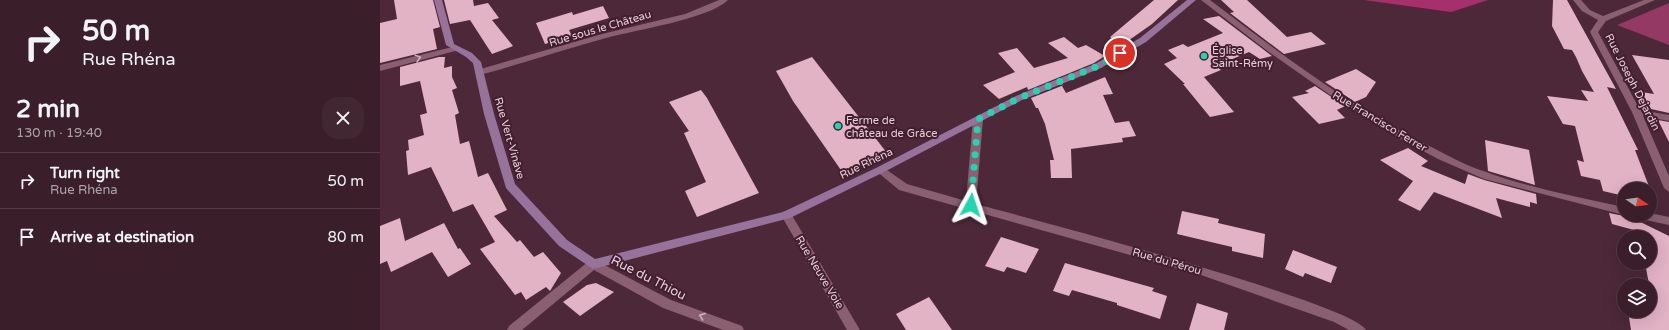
<!DOCTYPE html>
<meta charset="utf-8">
<style>
:root{--surface:#3a1e2a;--page:#412732;--text:#f1f3f6;--muted:#aba2a8;--line:#543c47}
body{margin:0;font-family:"Varela Round",sans-serif;background:var(--page);color:var(--text);height:100vh;display:flex;flex-direction:column;font-size:15px;white-space:nowrap}
*{box-sizing:border-box;margin:0}
p{font-size:13px;color:var(--muted)}
.icon{flex:none;width:22px;height:22px;fill:none;stroke:currentColor;stroke-width:2;stroke-linecap:round;stroke-linejoin:round}
.map{position:relative;flex:1;overflow:hidden}
.details{display:flex;flex-direction:column;background:var(--surface);width:380px}
.details>*{flex:none}
.guide{background:#3a1e2a;color:var(--text);overflow:hidden}
.needle{width:26px;rotate:103deg}
.controls{position:absolute;left:1237px;top:182px;display:grid;gap:8px}
.controls a{display:grid;place-items:center;width:40px;height:40px;border-radius:50%;background:var(--surface);box-shadow:0 4px 16px #0002,0 0 0 1px var(--line);font-size:20px}
.pin{position:absolute;display:grid;place-items:center;width:34px;height:34px;color:#fff;margin:-17px;border:2px solid #fff;border-radius:50%;box-shadow:0 1px 4px #0007}
.me{position:absolute;width:44px;margin:-22px;rotate:5deg;stroke-linejoin:round;filter:drop-shadow(0 0 3px #0008)}
.turn{display:flex;align-items:center;gap:14px;height:84px;padding:0 16px;font-size:18px}
.turn .icon{width:52px;height:52px;stroke-width:2.5}
.turn b{display:block;font-size:28px;line-height:34px}
.round{display:grid;place-items:center;flex:none;width:42px;height:42px;border-radius:16px;background:var(--page)}
.headline{display:flex;align-items:center;justify-content:space-between;height:68px;padding:0 16px}
h1{font-size:24px;font-weight:800;line-height:30px}
ul{padding:0;list-style:none}
li{display:flex;align-items:center;gap:12px;height:56px;padding:0 16px;border-top:1px solid var(--line)}
li div{flex:1}
li b{display:block;font-size:15px}
li em{font-style:normal}
main{display:flex;flex:1;min-height:0}
.map>svg:first-child{display:block}
</style>
<main>
<section class="details">
<div class="guide">
<div class="turn"><svg class="icon" aria-label="right" viewBox="0 0 24 24"><path d="M7 20v-9h11M14 6l5 5-5 5"/></svg><div><b>50 m</b>Rue Rhéna</div></div>
</div>
<div class="headline"><div><h1>2 min</h1><p>130 m · 19:40</p></div><a class="round"><svg class="icon" aria-label="close" viewBox="0 0 24 24"><path d="M6 6l12 12M18 6L6 18"/></svg></a></div>
<ul>
<li><svg class="icon" aria-label="right" viewBox="0 0 24 24"><path d="M7 20v-9h11M14 6l5 5-5 5"/></svg><div><b>Turn right</b><p>Rue Rhéna</p></div><em>50 m</em></li>
<li><svg class="icon" aria-label="arrive" viewBox="0 0 24 24"><path d="M6 21V4h12l-3 4 3 4H6"/></svg><div><b>Arrive at destination</b></div><em>80 m</em></li>
</ul>
</section>
<div class="map">
<svg width="1289" height="330" viewBox="0 0 1289 330">
<rect width="100%" height="100%" fill="#4d2838"/>
<polygon fill="#933964" points="1289,3 1289,45 1237,25"/>
<polygon fill="#a6306c" points="984,0 1108,0 1071,12"/>
<g fill="#e2b2c5">
<polygon points="14,0 53,0 60,27 53,29 57,49 0,63 0,23 17,19"/>
<polygon points="64,0 93,0 94,6 108,3 119,18 112,20 133,46 112,54 90,20 70,24"/>
<polygon points="774,0 798,0 772,24 745,43 740,45 730,37"/>
<polygon points="841,0 867,0 907,37 931,32 946,44 904,54 850,13 854,12"/>
<polygon points="1173,0 1187,0 1236,89 1227,87 1258,150 1255,150 1270,189 1244,189 1244,196 1223,191 1220,180 1201,176 1197,160 1204,162 1195,126 1183,124 1167,96 1208,101 1201,90 1214,92 1202,71 1196,57 1192,50 1184,49 1172,26"/>
<polygon points="223,6 229,18 189,30 192,36 165,44 156,23 192,12 193,15"/>
<polygon points="839,16 892,56 880,59 869,52 836,66 841,70 824,77 854,112 830,117 803,84 805,84 784,64 797,58 788,50 803,44 808,47 843,33 823,19"/>
<polygon points="684,37 698,48 706,45 725,56 714,63 648,90 647,87 619,99 603,85 635,72 618,53 637,48 654,68 688,58 668,43"/>
<polygon points="1252,55 1289,60 1289,113 1271,109 1261,92 1274,94"/>
<polygon points="59,57 65,57 64,68 72,66 72,77 77,88 72,90 79,113 75,115 80,144 89,141 98,177 108,173 127,210 114,216 137,242 140,240 154,257 163,252 181,273 170,291 166,287 146,300 141,292 135,295 100,249 115,242 93,204 73,212 51,167 28,175 26,151 29,150 28,140 44,135 40,115 47,113 40,81 20,86 20,67"/>
<polygon points="432,57 507,153 463,173 413,101 396,71"/>
<polygon points="976,69 996,82 986,97 975,102 945,82"/>
<polygon points="725,77 733,94 723,95 735,123 749,121 756,136 742,138 743,142 691,149 692,178 671,178 670,160 674,160 665,124 658,108 656,108 651,98 684,85 682,86 686,93"/>
<polygon points="935,86 965,106 957,110 965,118 939,124 912,97 929,93 925,91"/>
<polygon points="321,90 327,98 379,193 317,217 305,191 326,182 304,133 309,131 289,102"/>
<polygon points="1278,120 1289,122 1289,142"/>
<polygon points="1105,140 1149,150 1155,185 1108,171"/>
<polygon points="1028,148 1048,161 1041,166 1085,184 1088,174 1104,180 1156,194 1157,204 1150,202 1150,207 1116,198 1122,218 1054,192 1040,211 1018,200 1033,181 1000,160"/>
<polygon points="802,211 839,219 838,223 885,234 883,258 852,251 852,247 797,234"/>
<polygon points="1229,213 1244,216 1246,215 1289,236 1289,330 1251,330 1248,311 1270,311 1270,299 1272,300 1265,263 1270,263 1270,237 1260,237 1256,235 1254,230 1232,224"/>
<polygon points="20,218 25,241 64,223 78,249 80,248 91,264 68,277 52,252 11,272 7,261 0,264 0,226"/>
<polygon points="621,237 659,249 646,273 627,267 624,272 605,266"/>
<polygon points="913,250 957,267 951,283 925,273 923,277 905,269"/>
<polygon points="685,263 774,288 772,291 787,296 780,319 737,305 737,303 692,290 689,296 673,291"/>
<polygon points="216,283 234,292 200,316 183,302 207,285"/>
<polygon points="549,297 572,330 526,330 516,314"/>
<polygon points="817,303 848,313 844,330 809,330"/>
</g>
<g fill="none" stroke-linecap="round" stroke-linejoin="round">
<g fill="#8a5f70" fill-rule="evenodd">
<path d="M339,0H348C329,19 255,30 226,38C185,49 144,63 103,74L100,75L96,72L97,70L222,34L305,14Z"/>
<path d="M821,0H830C898,52 967,104 1043,143C1064,153 1084,165 1106,172C1150,188 1198,197 1244,207V215L1104,179L1058,159L1023,140L953,97L886,50Z"/>
<polygon points="1193,0 1201,0 1210,10 1223,16 1264,0 1275,0 1226,21 1218,32 1260,110 1289,115 1289,121 1263,116 1289,176 1289,192 1284,188 1252,112 1210,32 1218,20 1202,11"/>
<polygon points="76,46 80,48 79,50 0,71 0,65"/>
<path d="M598,116L603,119L596,204C645,217 974,304 986,330H969L954,322L821,275L519,190L495,170L496,168H504L527,184L586,201L593,119Z"/>
<polygon points="406,211 410,212 480,330 467,330 401,215 402,212"/>
<polygon points="1270,213 1289,217 1289,225 1261,219 1257,218 1256,215 1270,215"/>
<polygon points="213,259 291,300 362,326 364,330 343,330 283,308 214,270 142,330 127,330 129,326 209,261"/>
</g>
<polygon fill="#97729a" fill-rule="evenodd" points="54,0 62,0 74,44 92,53 101,62 114,114 135,184 187,240 215,259 403,212 496,168 636,96 715,64 760,38 807,0 816,0 766,42 721,68 642,100 504,172 410,218 213,269 179,246 126,188 104,114 93,63 86,57 66,45"/>
</g>
<defs><path id="oneway-chevron" d="M-2-3.5L2.5 0L-2 3.5" fill="none" stroke-width="1.6" stroke-linecap="round" stroke-linejoin="round"/></defs>
<g stroke="#cfb2bc">
<use href="#oneway-chevron" transform="translate(38 58) rotate(-15)"/>
<use href="#oneway-chevron" transform="translate(322 316) rotate(-160)"/>
</g>
<g fill="none" stroke-linecap="round" stroke-linejoin="round">
<polyline stroke="#21d5af" stroke-width="7" stroke-dasharray="0 12.6" points="591,205 598,119 639,98 718,66 740,53"/>
</g>
<g fill="#21d5af" stroke="#421e2e" stroke-width="1.5">
<circle cx="824" cy="56" r="4"/>
<circle cx="458" cy="126" r="4"/>
</g>
<g text-anchor="middle" stroke-width="4" stroke-linejoin="round" paint-order="stroke">
<g font-size="11" fill="#e6cdd6" stroke="#421e2e">
<text transform="translate(220 28) rotate(-16)" y="4">Rue sous le Château</text>
<text transform="translate(1253 82) rotate(63)" y="4">Rue Joseph Dejardin</text>
<text transform="translate(1000 121) rotate(31)" y="4">Rue Francisco Ferrer</text>
<text transform="translate(130 138) rotate(74)" y="4">Rue Vert-Vinâve</text>
<text transform="translate(486 163) rotate(-26)" y="4">Rue Rhéna</text>
<text transform="translate(787 261) rotate(16)" y="4">Rue du Pérou</text>
<text transform="translate(440 272) rotate(59)" y="4">Rue Neuve Voie</text>
</g>
<g font-size="11" fill="#e6cdd6" stroke="#421e2e" text-anchor="start">
<text x="832" y="54">Église<tspan x="832" dy="13">Saint-Rémy</tspan></text>
<text x="466" y="124">Ferme de<tspan x="466" dy="13">château de Grâce</tspan></text>
</g>
<g font-size="13" fill="#e6cdd6" stroke="#421e2e">
<text transform="translate(269 277) rotate(27)" y="5">Rue du Thiou</text>
</g>
</g>
</svg>
<div class="controls">
<a><svg class="needle" viewBox="-14 -14 28 28"><path d="M0-13l5 13h-10z" fill="#e53935"/><path d="M0 13l5-13h-10z" fill="#aba2a8"/></svg></a>
<a><svg class="icon" aria-label="search" viewBox="0 0 24 24"><circle cx="10" cy="10" r="6"/><path d="M15 15l6 6"/></svg></a>
<a><svg class="icon" aria-label="layers" viewBox="0 0 24 24"><path d="M12 4l9 5-9 5-9-5zM3 14l9 5 9-5"/></svg></a>
</div>
<div class="pin" style="left:740px;top:53px;background:#d93025"><svg class="icon" aria-label="arrive" viewBox="0 0 24 24"><path d="M6 21V4h12l-3 4 3 4H6"/></svg></div>
<svg class="me" style="left:591px;top:205px" viewBox="-20 -20 40 40"><path d="M0-17L14 15 0 8-14 15z" fill="#21d5af" stroke="#fff" stroke-width="4"/></svg>
</div>
</main>
